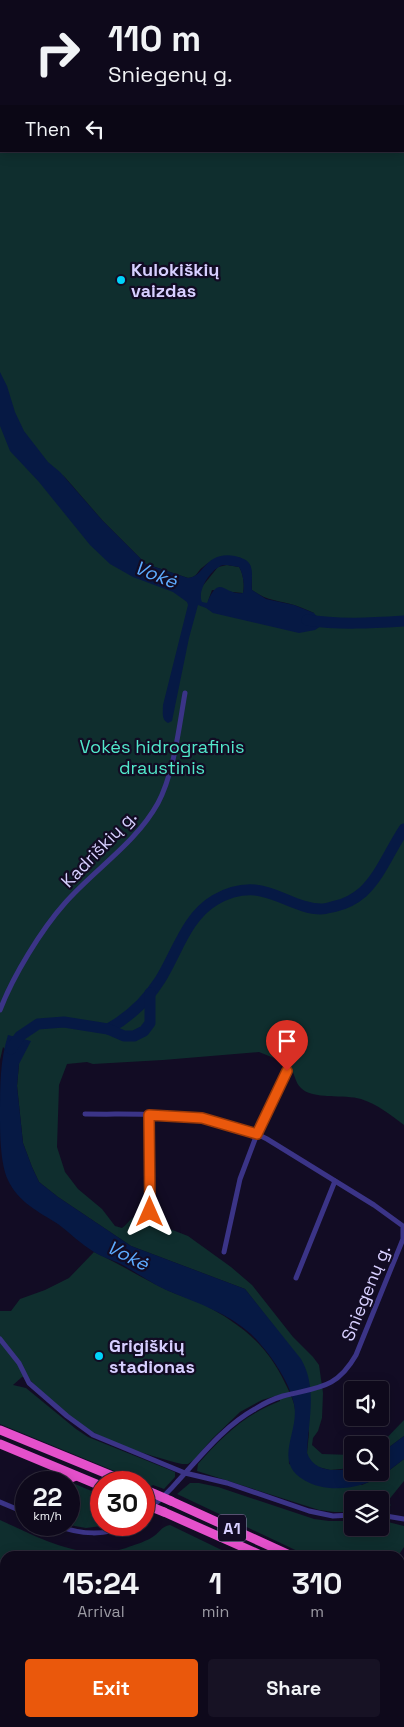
<!DOCTYPE html>
<meta charset="utf-8">
<style>
:root{--surface:#0e091b;--page:#171224;--text:#f1f3f6;--muted:#9b9aa3;--line:#2e2a3a;--accent:#ea580c}
body{margin:0;font-family:"Space Grotesk",sans-serif;background:var(--page);color:var(--text);height:100vh;display:flex;flex-direction:column;font-size:19px;white-space:nowrap}
*{box-sizing:border-box;margin:0}
p{font-size:16px;color:var(--muted)}
.icon{flex:none;width:28px;height:28px;fill:none;stroke:currentColor;stroke-width:2;stroke-linecap:round;stroke-linejoin:round}
.map{position:relative;flex:1;overflow:hidden}
.details{position:absolute;left:0px;top:1551px;width:405px;height:176px;display:flex;flex-direction:column;background:var(--surface);border-radius:15px 15px 0 0;box-shadow:0 2px 12px #0003,0 0 0 1px var(--line)}
.details>*{flex:none}
.banner{position:absolute;left:0px;top:0px;width:405px;height:152px;box-shadow:0 2px 12px #0003,0 0 0 1px var(--line);background:#0e091b;color:var(--text);overflow:hidden}
.tools{position:absolute;left:344px;top:1381px;display:grid;gap:10px}
.tools a{display:grid;place-items:center;width:45px;height:45px;border-radius:5px;background:var(--surface);box-shadow:0 2px 12px #0003,0 0 0 1px var(--line);font-size:25px}
.speed{position:absolute;left:15px;top:1471px;display:flex;gap:10px;font-size:25px;font-weight:700;text-align:center}
.speed>*{display:grid;place-content:center;width:65px;height:65px;border-radius:50%;background:var(--surface);box-shadow:0 2px 12px #0003,0 0 0 1px var(--line);line-height:1}
.speed small{font-size:12px;font-weight:400}
.speed .limit{border:8px solid #d22;background:#fff;color:#111}
.pin{position:absolute;display:grid;place-items:center;width:42px;height:42px;color:#fff;margin:-51px -21px;border-radius:50% 50% 50% 0;rotate:-45deg;box-shadow:0 0 5px #0007}
.pin .icon{rotate:45deg}
.me{position:absolute;width:55px;margin:-28px;rotate:0deg;stroke-linejoin:round;filter:drop-shadow(0 0 4px #0008)}
.turn{display:flex;align-items:center;gap:18px;height:105px;padding:0 25px;font-size:22px}
.turn .icon{width:65px;height:65px;stroke-width:2.5}
.turn b{display:block;font-size:35px;line-height:42px}
.then{display:flex;align-items:center;height:48px;padding:0 25px;background:#0003;gap:10px;font-size:19px}
.eta{display:flex;justify-content:space-evenly;align-items:center;height:85px;text-align:center}
.eta b{font-size:30px;font-weight:600;line-height:35px}
.primary-button{display:flex;gap:10px;margin-top:auto;padding:10px 25px}
.primary-button a{flex:1;height:58px;border-radius:5px;background:var(--accent);color:#fff;font-size:20px;font-weight:600;line-height:58px;text-align:center}
.primary-button a+a{background:var(--page);color:var(--text)}
.map>svg:first-child{display:block}
</style>
<div class="map">
<svg width="404" height="1727" viewBox="0 0 404 1727">
<rect width="100%" height="100%" fill="#120c24"/>
<g fill="#0f2e2e" fill-rule="evenodd">
<path d="M92,0H404V1125C391,1115 377,1104 361,1099C345,1094 312,1100 301,1088C295,1083 294,1071 289,1064L259,1052L163,1060L93,1064L87,1062L67,1064L59,1085L57,1147L65,1172L78,1189L102,1209L115,1226L122,1228C128,1224 129,1219 136,1216L188,1236L231,1267L252,1285L293,1337L313,1357L319,1365L323,1393L322,1418L318,1431L313,1438L312,1445L322,1454L352,1455V1468L330,1470L318,1467L309,1461L307,1453L309,1433L288,1344L245,1289L131,1246L58,1197L39,1182L32,1167L23,1143L17,1086L19,1064L3,1047L0,1060V87L1,86V151H404V1ZM63,475L102,520L146,564L188,578C198,577 196,572 203,567C214,557 228,555 241,558L251,569L252,590C267,601 278,600 294,605C301,607 307,610 314,613L208,601L212,590L243,593C245,585 243,573 239,567L227,565L218,567L201,588L200,599L116,561Z"/>
<path d="M94,1252C120,1264 143,1279 169,1291C179,1296 190,1298 201,1303C239,1323 266,1343 285,1383C288,1389 292,1397 294,1404C299,1423 288,1445 289,1464L362,1485L382,1476L404,1459V1481L387,1502L391,1505L387,1508H380V1500H352V1512H334L319,1510L197,1471L198,1464C223,1436 244,1415 280,1401L279,1395L262,1400L240,1412L212,1439L194,1460L188,1464H182C154,1457 113,1445 88,1429C67,1416 44,1395 27,1377H22L13,1385L26,1388L76,1429L88,1437L175,1472V1477L164,1489L153,1485L151,1486L0,1424V1311H11L20,1299L45,1290L69,1278Z"/>
<polygon points="404,1420 404,1436 380,1454 380,1445"/>
<polygon points="190,1483 199,1483 218,1487 314,1519 329,1521 352,1521 352,1528 380,1528 380,1520 404,1526 404,1547 398,1556 308,1556 177,1494"/>
<polygon points="75,1484 101,1495 101,1525 109,1525 86,1528 69,1525 69,1485"/>
<path d="M0,1520C40,1538 81,1562 126,1548C134,1545 144,1542 151,1538C159,1534 161,1526 170,1525L234,1556H5V1575L0,1572Z"/>
<polygon points="0,1593 5,1595 5,1680 0,1678"/>
<polygon points="400,1638 404,1640 404,1727 353,1727 341,1723 400,1722"/>
<polygon points="303,1723 314,1727 82,1727 73,1723"/>
</g>
<g fill="#061944" fill-rule="evenodd">
<path d="M0,372L7,386L15,412L24,431L48,462L60,472L102,520L146,564L188,578C205,577 204,551 235,556C239,557 246,559 249,563C254,569 251,582 252,590L266,599L294,605L314,613L321,622V626L315,630L299,633L213,613L206,608L198,605L189,638L172,721L168,723C161,720 163,711 163,705L188,605L187,602L173,592L133,577L110,564L90,545L39,482L10,451L0,426ZM227,565L239,567C243,573 245,586 243,593C224,596 220,572 207,603L202,602C197,592 209,572 219,567C221,565 224,565 227,565Z"/>
<path d="M8,1035L31,1041L19,1064L17,1086L23,1143L32,1167L39,1182L58,1197L131,1246L245,1289L301,1359C318,1388 308,1422 307,1453C314,1472 336,1472 352,1468V1472H380V1454L404,1436V1459C397,1464 390,1470 383,1475C361,1489 327,1494 304,1480C272,1461 300,1432 294,1404C289,1380 268,1351 251,1334C229,1314 198,1303 171,1292C153,1285 138,1273 121,1264C113,1260 102,1257 94,1252C81,1244 70,1233 58,1224C39,1212 18,1202 8,1180C0,1163 0,1132 0,1113C0,1086 0,1060 8,1035Z"/>
</g>
<g fill="none" stroke-linecap="round" stroke-linejoin="round">
<g stroke="#061944" stroke-width="11">
<path d="M307,620C339,625 372,623 404,621"/>
<path d="M108,1029C130,1017 146,1002 160,980C177,953 186,917 215,900C227,893 242,889 255,890C278,892 298,909 321,909C326,909 331,907 336,906C345,904 356,898 363,892C381,875 390,850 404,829"/>
<polyline points="11,1049 20,1036 38,1024 64,1022 108,1029 124,1036 134,1036 144,1031 150,1023 150,993"/>
</g>
<g stroke="#3b3487" stroke-width="5">
<path d="M0,1010C13,976 41,930 65,903C95,869 136,843 158,803C174,773 179,727 185,693"/>
<path d="M85,1114C145,1115 212,1109 267,1139L374,1205L403,1226V1239L356,1355C336,1390 317,1387 283,1396C273,1399 263,1404 255,1409C223,1427 201,1456 177,1482C167,1494 155,1504 144,1514"/>
<polyline points="149,1115 150,1212"/>
<polyline points="224,1252 240,1179 257,1134 287,1071"/>
<polyline points="296,1278 335,1181"/>
<polyline points="0,1339 19,1363 29,1383 67,1416 93,1435 185,1473 227,1483 309,1511 333,1516 352,1515"/>
<polyline points="0,1502 26,1513"/>
<polyline points="380,1515 404,1519"/>
<path d="M56,1525C80,1535 106,1536 129,1525"/>
</g>
<g stroke="#e450cb" stroke-width="9">
<polyline points="0,1430 127,1482"/>
<polyline points="0,1444 101,1486"/>
<polyline points="63,1481 76,1476"/>
<polyline points="171,1501 292,1556"/>
<polyline points="164,1512 263,1556"/>
<polyline points="400,1609 404,1611"/>
<polyline points="400,1624 404,1626"/>
</g>
<g stroke="#00d3fa" stroke-width="2" stroke-dasharray="8 6" stroke-linecap="butt">
<polyline points="0,1711 5,1714"/>
<polyline points="21,1722 29,1727"/>
</g>
<g stroke="#e450cb" stroke-width="9">
<polyline points="148,1491 171,1501"/>
<polyline points="144,1504 164,1512"/>
</g>
</g>
<g fill="none" stroke-linecap="round" stroke-linejoin="round">
<g stroke="#983908" stroke-width="12">
<polyline id="route" points="150,1212 149,1115 202,1118 257,1134 287,1071"/>
</g>
<use href="#route" stroke="#ea580c" stroke-width="9"/>
</g>
<g fill="#00d3fa" stroke="#120c24" stroke-width="2">
<circle cx="121" cy="280" r="5"/>
<circle cx="99" cy="1356" r="5"/>
</g>
<g text-anchor="middle" stroke-width="4.5" stroke-linejoin="round" paint-order="stroke">
<rect fill="#120c24" stroke="#9c94bd" stroke-width="1" x="218" y="1514.5" width="28" height="27" rx="4"/>
<g font-size="16" font-weight="bold" fill="#d7cfff">
<text x="232" y="1534">A1</text>
</g>
<g font-size="18" font-weight="bold" fill="#d7cfff" stroke="#120c24" text-anchor="start">
<text x="131" y="276">Kulokiškių<tspan x="131" dy="21">vaizdas</tspan></text>
<text x="109" y="1352">Grigiškių<tspan x="109" dy="21">stadionas</tspan></text>
</g>
<g font-size="18" fill="#52e8cb" stroke="#120c24">
<text x="162" y="753">Vokės hidrografinis<tspan x="162" dy="21">draustinis</tspan></text>
</g>
<g font-size="18" fill="#d7cfff" stroke="#120c24">
<text transform="translate(99 849) rotate(-46)" y="6">Kadriškių g.</text>
<text transform="translate(366 1293) rotate(-68)" y="6">Sniegenų g.</text>
</g>
<g font-size="19" font-style="italic" fill="#5dabff" stroke="#120c24">
<text transform="translate(156 574) rotate(22)" y="7">Vokė</text>
<text transform="translate(128 1255) rotate(27)" y="7">Vokė</text>
</g>
</g>
</svg>
<div class="tools">
<a><svg class="icon" aria-label="sound" viewBox="0 0 24 24"><path d="M4 9h4l5-4v14l-5-4H4zM17 9q2 3 0 6"/></svg></a>
<a><svg class="icon" aria-label="search" viewBox="0 0 24 24"><circle cx="10" cy="10" r="6"/><path d="M15 15l6 6"/></svg></a>
<a><svg class="icon" aria-label="layers" viewBox="0 0 24 24"><path d="M12 4l9 5-9 5-9-5zM3 14l9 5 9-5"/></svg></a>
</div>
<div class="speed"><div>22<small>km/h</small></div><div class="limit">30</div></div>
<div class="pin" style="left:287px;top:1071px;background:#d93025"><svg class="icon" aria-label="arrive" viewBox="0 0 24 24"><path d="M6 21V4h12l-3 4 3 4H6"/></svg></div>
<svg class="me" style="left:150px;top:1212px" viewBox="-20 -20 40 40"><path d="M0-17L14 15 0 8-14 15z" fill="#ea580c" stroke="#fff" stroke-width="4"/></svg>
<div class="banner">
<div class="turn"><svg class="icon" aria-label="right" viewBox="0 0 24 24"><path d="M7 20v-9h11M14 6l5 5-5 5"/></svg><div><b>110 m</b>Sniegenų g.</div></div>
<div class="then">Then<svg class="icon" aria-label="left" viewBox="0 0 24 24"><path d="M17 20v-9H6M10 6l-5 5 5 5"/></svg></div>
</div>
<section class="details">
<div class="eta">
<div><b>15:24</b><p>Arrival</p></div>
<div><b>1</b><p>min</p></div>
<div><b>310</b><p>m</p></div>
</div>
<div class="primary-button"><a>Exit</a><a>Share</a></div>
</section>
</div>
